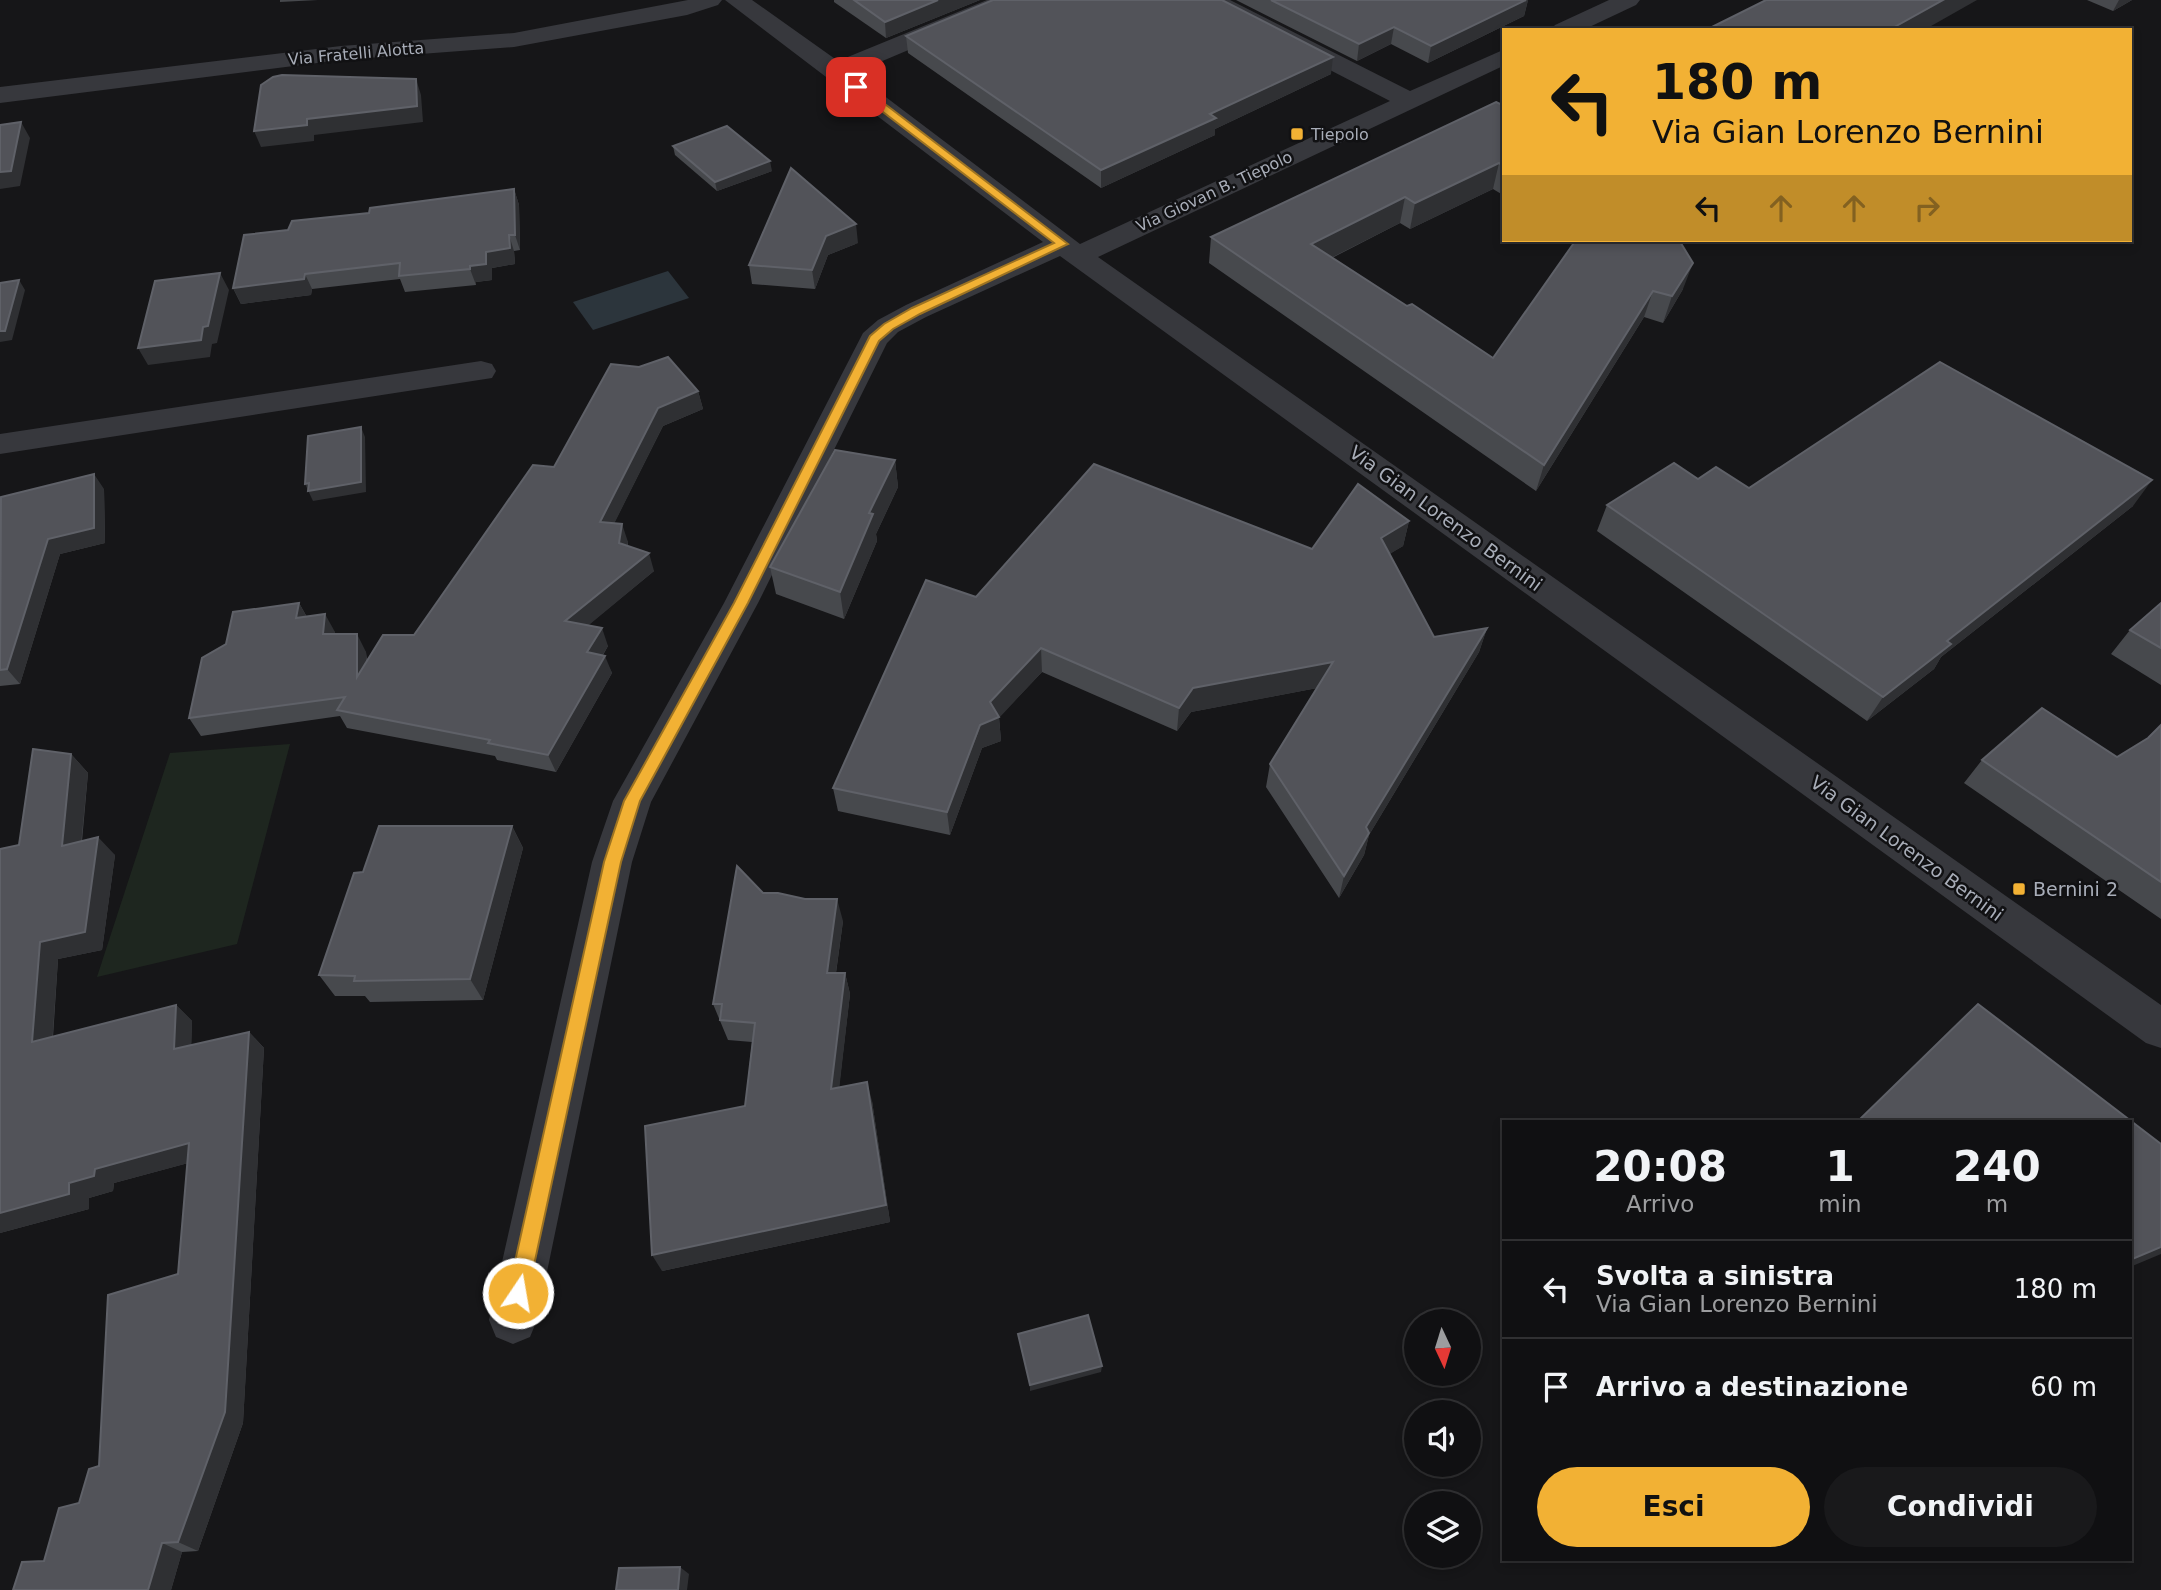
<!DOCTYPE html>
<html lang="it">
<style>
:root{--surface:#101012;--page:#19191b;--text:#f1f3f6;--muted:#9c9d9f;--line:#303032;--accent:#f2b134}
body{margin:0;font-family:"DejaVu Sans",sans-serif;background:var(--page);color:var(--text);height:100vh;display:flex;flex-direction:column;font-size:26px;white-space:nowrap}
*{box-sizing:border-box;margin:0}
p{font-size:23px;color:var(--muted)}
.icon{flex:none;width:38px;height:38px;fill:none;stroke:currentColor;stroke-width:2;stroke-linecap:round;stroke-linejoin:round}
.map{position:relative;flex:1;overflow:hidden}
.panel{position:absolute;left:1502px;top:1120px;width:630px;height:441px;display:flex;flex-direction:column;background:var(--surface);border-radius:0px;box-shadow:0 4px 10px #0003,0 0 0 2px var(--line)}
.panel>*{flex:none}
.banner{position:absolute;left:1502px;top:28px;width:630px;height:214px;border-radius:0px;box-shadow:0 4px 10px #0003,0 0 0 2px var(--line);background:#f2b134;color:#111;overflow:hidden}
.needle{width:46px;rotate:176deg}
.tools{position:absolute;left:1404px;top:1309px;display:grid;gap:14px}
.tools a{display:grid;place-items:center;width:77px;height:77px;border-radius:50%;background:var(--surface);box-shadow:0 4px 10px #0003,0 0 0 2px var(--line);font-size:35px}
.pin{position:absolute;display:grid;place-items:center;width:60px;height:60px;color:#fff;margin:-30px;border-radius:14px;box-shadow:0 4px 10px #0006}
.me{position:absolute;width:77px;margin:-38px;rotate:12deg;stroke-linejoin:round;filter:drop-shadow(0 0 5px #0008)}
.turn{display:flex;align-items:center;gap:24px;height:147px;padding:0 35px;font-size:32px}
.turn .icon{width:91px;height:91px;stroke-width:2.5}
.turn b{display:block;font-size:49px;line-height:60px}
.lanes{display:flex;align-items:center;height:66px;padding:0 35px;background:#0003;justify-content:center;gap:35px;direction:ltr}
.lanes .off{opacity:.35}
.eta{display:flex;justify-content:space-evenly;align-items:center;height:119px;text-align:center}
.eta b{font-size:42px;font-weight:700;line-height:49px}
.primary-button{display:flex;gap:14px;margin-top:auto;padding:14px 35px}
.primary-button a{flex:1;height:80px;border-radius:42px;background:var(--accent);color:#111;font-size:28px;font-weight:700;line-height:80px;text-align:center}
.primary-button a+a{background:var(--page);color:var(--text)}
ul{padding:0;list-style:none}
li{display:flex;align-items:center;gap:21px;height:98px;padding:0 35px;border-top:2px solid var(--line)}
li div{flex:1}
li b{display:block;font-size:26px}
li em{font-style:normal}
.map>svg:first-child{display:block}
</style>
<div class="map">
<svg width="2161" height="1590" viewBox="0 0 2161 1590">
<rect width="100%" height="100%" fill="#161618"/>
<polygon fill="#1e261f" points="290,744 237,944 97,977 170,753"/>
<polygon fill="#2c353c" points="668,271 689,298 593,330 573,302"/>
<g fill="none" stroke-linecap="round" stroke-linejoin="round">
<g fill="#37383d" fill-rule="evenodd">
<polygon points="688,0 722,0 718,5 687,15 514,47 341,60 0,103 0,87 341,46 514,33"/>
<polygon points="725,0 752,0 838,61 987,0 1019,0 1015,5 854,73 1080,244 1390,101 1204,5 1200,0 1230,0 1410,91 1503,50 1503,66 1098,257 2161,1005 2161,1048 2146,1043 1060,256 926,317 898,332 887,343 758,603 651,802 632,862 537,1320 530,1337 513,1344 496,1337 489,1320 592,862 613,801 724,603 863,333 878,320 906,305 1043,242"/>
<polygon points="1609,0 1640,0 1636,5 1583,30 1551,30 1555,25"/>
<polygon points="481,361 492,364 496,371 492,378 0,454 0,434"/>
</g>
</g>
<g fill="#47494d">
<polygon points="280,0 318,0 280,2"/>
<polygon points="834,0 980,0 886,38 834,2"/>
<polygon points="1236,0 1528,0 1524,16 1428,63 1391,44 1357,61"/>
<polygon points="2087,0 2132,0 2113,11"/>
<polygon points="906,36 1331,74 1215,129 1215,135 1101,188 908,53"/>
<polygon points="1503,103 1503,195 1493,189 1410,229 1400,223 1332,258 1407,306 1493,358 1576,240 1683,289 1663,323 1644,317 1536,491 1209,263 1211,237"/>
<polygon points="673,146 772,171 717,191 675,155"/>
<polygon points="514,189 519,205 520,250 514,251 515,264 492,268 492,280 476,282 476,285 405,292 400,279 312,289 311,295 241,304 233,288 288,230"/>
<polygon points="858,243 828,255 815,289 752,284 749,265"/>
<polygon points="698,391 703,409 663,426 614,523 628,542 628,546 654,571 588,625 608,646 603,655 612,673 556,772 497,760 495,756 347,728 340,716 201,736 189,718 299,603 307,617 335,632 335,634 366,652 367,661 414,635 554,467"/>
<polygon points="895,460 898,487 876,534 877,541 844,619 776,594 770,567"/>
<polygon points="1698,479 1749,488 2133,506 1941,657 1934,669 1867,721 1597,531 1607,505"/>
<polygon points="104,489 105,543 60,554 20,684 0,686 0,505"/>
<polygon points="1409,521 1403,546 1389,554 1434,637 1487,628 1479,652 1369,835 1364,855 1339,898 1266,787 1270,764 1317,688 1191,712 1177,731 1042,672 999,717 1001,741 982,748 950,835 838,811 833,788 976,597 1312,549"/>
<polygon points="2161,603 2161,685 2111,654 2130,630"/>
<polygon points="2161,725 2161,919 1964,783 1982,760 2117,757 2148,738"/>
<polygon points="71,754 88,773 82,841 115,855 102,950 58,959 53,1037 176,1005 192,1021 191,1045 249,1032 264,1048 243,1423 198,1551 182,1552 171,1590 13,1590 44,1561 79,1503 99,1466 178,1274 188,1163 114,1183 113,1191 89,1198 89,1209 0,1233 0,849 19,845"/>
<polygon points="512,826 523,848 483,1000 370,1002 365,996 335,996 319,975 363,872"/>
<polygon points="843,921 836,973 845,973 850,994 839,1087 872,1101 890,1222 662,1271 745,1106 752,1042 728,1040 713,1004"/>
</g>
<g fill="#2f3033">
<polygon points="938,0 980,0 886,38 885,22"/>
<polygon points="1526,0 1528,0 1524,16 1428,63 1431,46"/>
<polygon points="1943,0 1977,0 1924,30 1889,30"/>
<polygon points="2119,0 2132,0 2113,11"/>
<polygon points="1394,27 1391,44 1357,61 1359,44"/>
<polygon points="1333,57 1331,74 1215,129 1215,135 1101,188 1101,170 1210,114"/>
<polygon points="416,79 421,95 423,122 314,135 314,141 261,147 254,131 307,119"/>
<polygon points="21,122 30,138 20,186 0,189 0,172"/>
<polygon points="770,161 772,171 717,191 715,182"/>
<polygon points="1499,163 1493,189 1410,229 1415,203"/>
<polygon points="514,189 519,205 520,250 515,235"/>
<polygon points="1405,197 1400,223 1307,270 1311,244"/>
<polygon points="856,224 858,243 828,255 815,289 812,270 826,236"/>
<polygon points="509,235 514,251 515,264 492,268 492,280 476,282 476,285 470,269 470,266 486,252"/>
<polygon points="1693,263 1683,289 1663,323 1672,296"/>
<polygon points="220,273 229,290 217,343 212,344 210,357 148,365 138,348 203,327"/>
<polygon points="305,274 312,289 311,295 241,304 233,288"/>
<polygon points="19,280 25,290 12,340 0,342 0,331"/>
<polygon points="1653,291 1644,317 1536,491 1544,465"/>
<polygon points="698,391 703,409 663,426 606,540 600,522 658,408"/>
<polygon points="361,427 365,437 366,492 313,501 305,484"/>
<polygon points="895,460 898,487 876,534 877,541 844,619 840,592 869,513"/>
<polygon points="94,474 104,489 105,543 60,554 20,684 7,669 48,539"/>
<polygon points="2152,480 2133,506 1941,657 1934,669 1867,721 1883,697 1947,641"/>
<polygon points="1409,521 1403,546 1375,563 1381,538"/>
<polygon points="622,524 628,542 625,561 619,543"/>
<polygon points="649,553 654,571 572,639 565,621"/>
<polygon points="299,603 309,621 296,618"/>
<polygon points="325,614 335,632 333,651 323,634"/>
<polygon points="602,628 608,646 594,669 587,652"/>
<polygon points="1487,628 1479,652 1369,835 1364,855 1339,898 1344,876 1366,827"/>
<polygon points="357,634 366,652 367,695 357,677"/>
<polygon points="1041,648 1042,672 999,718 1001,741 982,748 950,835 947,812 990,702"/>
<polygon points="605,656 612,673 556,772 548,755"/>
<polygon points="1333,662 1328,686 1191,712 1177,731 1179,708 1193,688"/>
<polygon points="71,754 88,773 79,865 62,846"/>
<polygon points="512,826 523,848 483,1000 470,979"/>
<polygon points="98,837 115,855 102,950 58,959 51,1059 32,1042 40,942"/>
<polygon points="837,899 843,921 833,994 827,973"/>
<polygon points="845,973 850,994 837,1108 831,1089"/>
<polygon points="176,1005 192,1021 191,1065 174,1049"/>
<polygon points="249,1032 264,1048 243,1423 198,1551 178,1542"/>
<polygon points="867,1082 872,1101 890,1222 662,1271 652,1255"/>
<polygon points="189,1143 207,1158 114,1183 113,1191 89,1198 89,1209 0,1233 0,1213 69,1183 95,1169"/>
<polygon points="2161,1247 2161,1254 2130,1267 2130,1260"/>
<polygon points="1102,1366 1101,1372 1030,1391 1030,1385"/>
<polygon points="162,1543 182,1552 171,1590 148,1590"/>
<polygon points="680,1567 689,1574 687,1590 678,1590"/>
</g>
<g fill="#525359" stroke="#5f6168" stroke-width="2">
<polygon points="854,0 938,0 885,22"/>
<polygon points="993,0 1222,0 1333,57 1210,114 1216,118 1101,170 906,36"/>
<polygon points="1271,0 1526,0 1431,46 1394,27 1359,44"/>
<polygon points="1766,0 1943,0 1889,30 1706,30"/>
<polygon points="282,75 416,79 417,106 307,119 307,125 254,131 261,85 273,77"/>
<polygon points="1496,102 1500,104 1503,103 1503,166 1499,163 1415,203 1405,197 1311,244 1407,306 1412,304 1493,358 1576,240 1679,240 1693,263 1672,296 1653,291 1544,465 1211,237"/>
<polygon points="21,122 11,171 0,172 0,125"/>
<polygon points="727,126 770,161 715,182 673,146"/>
<polygon points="791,168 856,224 826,236 812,270 749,265"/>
<polygon points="514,189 515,235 509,235 510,248 486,252 486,264 470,266 470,269 399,276 400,263 305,274 304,279 233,288 244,235 288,230 292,221 369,213 370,208"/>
<polygon points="220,273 208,326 203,327 201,340 138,348 155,281"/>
<polygon points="19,280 5,331 0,331 0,283"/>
<polygon points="668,357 698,391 658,408 600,522 622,524 619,543 649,553 565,621 602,628 587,652 605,656 548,755 488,743 490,740 337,710 345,697 189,718 202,658 226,644 233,612 299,603 296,618 325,614 323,634 357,634 357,677 383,635 414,635 533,465 554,467 611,364 639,367"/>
<polygon points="1940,362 2152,480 1947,641 1951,644 1883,697 1607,505 1674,463 1698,479 1716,467 1749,488"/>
<polygon points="361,427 361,482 308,491 309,483 305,484 308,436"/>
<polygon points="835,450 895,460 869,513 873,514 840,592 770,567"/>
<polygon points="1094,464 1312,549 1358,484 1409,521 1381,538 1434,637 1487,628 1366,827 1369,833 1344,876 1270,764 1333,662 1193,688 1179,708 1041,648 990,702 999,717 980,725 947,812 833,788 926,580 976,597"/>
<polygon points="94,474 94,528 48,539 7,669 0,670 1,497"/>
<polygon points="2161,603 2161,648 2130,630"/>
<polygon points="2042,708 2117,757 2148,738 2161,725 2161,882 1982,760"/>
<polygon points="33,749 71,754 62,846 98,837 85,932 40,942 32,1042 176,1005 174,1049 249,1032 225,1412 178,1542 162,1543 148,1590 13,1590 22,1562 44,1561 59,1508 79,1503 89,1469 99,1466 108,1295 178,1274 189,1143 95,1169 94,1176 69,1183 69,1194 0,1213 0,849 19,845"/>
<polygon points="379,826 512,826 470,979 354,981 355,976 319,975 354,873 363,872"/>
<polygon points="737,866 763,893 778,893 805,899 837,899 827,973 845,973 831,1089 867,1082 886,1205 652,1255 645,1126 745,1106 755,1023 720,1020 722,1004 713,1004"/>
<polygon points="1978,1004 2161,1144 2161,1247 2130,1260 2130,1122 1857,1122"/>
<polygon points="1088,1315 1102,1366 1030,1385 1018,1334"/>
<polygon points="680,1567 678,1590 616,1590 619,1568"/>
</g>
<polygon fill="#f2b134" stroke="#9d7322" stroke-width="2" points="853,85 860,85 1068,244 920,314 893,329 879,341 748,603 640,801 621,862 528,1293 525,1300 518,1303 511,1300 508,1293 604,862 624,801 734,603 870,336 884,324 912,308 1054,243 853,89"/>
<g fill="#f2b134" stroke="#111113" stroke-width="2.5">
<rect x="1290" y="127" width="14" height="14" rx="3.5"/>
<rect x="2012" y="882" width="14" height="14" rx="3.5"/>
</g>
<g text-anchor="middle" stroke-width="5" stroke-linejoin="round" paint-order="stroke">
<g font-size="16" fill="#a8adb8" stroke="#111113">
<text transform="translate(356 53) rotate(-5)" y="6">Via Fratelli Alotta</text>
<text transform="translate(1214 191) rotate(-25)" y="6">Via Giovan B. Tiepolo</text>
</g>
<g font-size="16" fill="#a8adb8" stroke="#111113" text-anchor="start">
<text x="1311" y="140">Tiepolo</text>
</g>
<g font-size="19" fill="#a8adb8" stroke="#111113">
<text transform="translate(1446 518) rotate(36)" y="7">Via Gian Lorenzo Bernini</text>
<text transform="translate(1907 848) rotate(36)" y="7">Via Gian Lorenzo Bernini</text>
</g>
<g font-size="19" fill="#a8adb8" stroke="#111113" text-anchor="start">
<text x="2033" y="896">Bernini 2</text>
</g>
</g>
</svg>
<div class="tools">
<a><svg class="needle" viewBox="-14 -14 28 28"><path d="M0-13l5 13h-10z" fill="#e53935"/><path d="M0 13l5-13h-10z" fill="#9c9d9f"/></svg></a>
<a><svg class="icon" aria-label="sound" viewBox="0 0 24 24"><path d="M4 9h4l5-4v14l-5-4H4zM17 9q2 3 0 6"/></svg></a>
<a><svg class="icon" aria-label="layers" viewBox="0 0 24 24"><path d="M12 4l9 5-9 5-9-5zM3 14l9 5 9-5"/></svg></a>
</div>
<div class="pin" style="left:856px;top:87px;background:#d93025"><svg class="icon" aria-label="arrive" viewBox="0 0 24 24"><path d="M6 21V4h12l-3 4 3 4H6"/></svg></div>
<svg class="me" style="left:518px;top:1293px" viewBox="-20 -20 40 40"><circle r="17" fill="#f2b134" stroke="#fff" stroke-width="3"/><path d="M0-11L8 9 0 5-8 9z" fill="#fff"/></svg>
<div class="banner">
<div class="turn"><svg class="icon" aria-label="left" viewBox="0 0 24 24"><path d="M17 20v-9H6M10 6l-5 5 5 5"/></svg><div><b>180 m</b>Via Gian Lorenzo Bernini</div></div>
<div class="lanes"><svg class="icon" aria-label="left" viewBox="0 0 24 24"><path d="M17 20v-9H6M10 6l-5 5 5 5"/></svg><svg class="icon off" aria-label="ahead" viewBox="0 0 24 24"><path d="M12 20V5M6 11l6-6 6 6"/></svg><svg class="icon off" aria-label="ahead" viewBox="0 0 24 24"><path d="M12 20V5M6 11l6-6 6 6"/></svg><svg class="icon off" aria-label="right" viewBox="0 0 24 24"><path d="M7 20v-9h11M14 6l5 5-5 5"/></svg></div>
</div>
<section class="panel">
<div class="eta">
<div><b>20:08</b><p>Arrivo</p></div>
<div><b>1</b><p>min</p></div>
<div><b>240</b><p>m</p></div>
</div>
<ul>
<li><svg class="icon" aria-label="left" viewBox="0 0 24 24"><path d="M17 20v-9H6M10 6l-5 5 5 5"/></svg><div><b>Svolta a sinistra</b><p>Via Gian Lorenzo Bernini</p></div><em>180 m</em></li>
<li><svg class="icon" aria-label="arrive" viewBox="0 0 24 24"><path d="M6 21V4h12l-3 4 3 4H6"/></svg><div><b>Arrivo a destinazione</b></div><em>60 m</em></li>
</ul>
<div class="primary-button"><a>Esci</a><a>Condividi</a></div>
</section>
</div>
